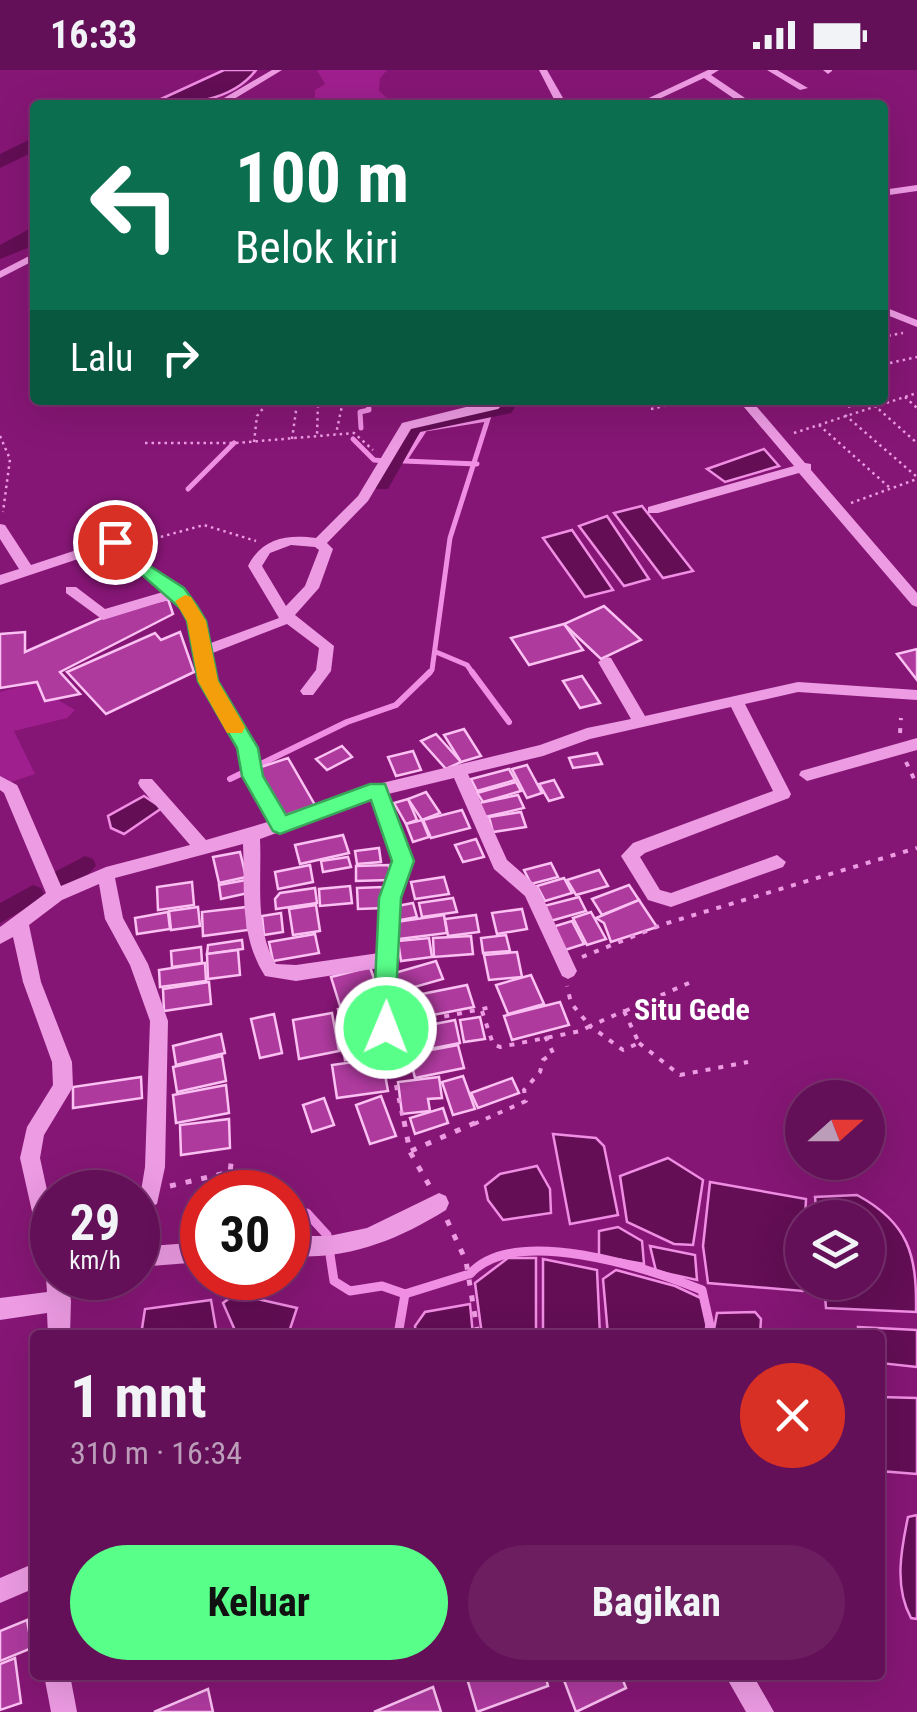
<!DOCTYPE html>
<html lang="id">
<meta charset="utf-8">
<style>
:root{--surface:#641058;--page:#6c1e61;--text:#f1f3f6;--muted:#bb9dba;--line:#78306e;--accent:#58ff89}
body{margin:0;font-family:"Roboto Condensed",sans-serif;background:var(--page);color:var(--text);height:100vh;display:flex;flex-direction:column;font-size:38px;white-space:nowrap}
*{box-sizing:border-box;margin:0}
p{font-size:32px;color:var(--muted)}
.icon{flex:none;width:55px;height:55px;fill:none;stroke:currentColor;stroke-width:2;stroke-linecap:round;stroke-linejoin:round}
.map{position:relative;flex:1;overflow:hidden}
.sheet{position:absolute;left:30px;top:1260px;width:855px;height:350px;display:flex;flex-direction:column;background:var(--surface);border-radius:10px;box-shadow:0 10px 40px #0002,0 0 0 2px var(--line)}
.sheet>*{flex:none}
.guide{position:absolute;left:30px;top:30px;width:858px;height:305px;border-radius:10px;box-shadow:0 10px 40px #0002,0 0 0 2px var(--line);background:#0b6e4f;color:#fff;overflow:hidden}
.needle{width:65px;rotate:69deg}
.tools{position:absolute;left:785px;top:1010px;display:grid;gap:20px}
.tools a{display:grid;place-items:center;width:100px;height:100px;border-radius:50%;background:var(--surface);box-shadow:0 10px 40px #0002,0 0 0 2px var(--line);font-size:50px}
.speed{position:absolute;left:30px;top:1100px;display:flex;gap:20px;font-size:50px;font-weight:700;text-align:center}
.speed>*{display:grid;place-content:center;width:130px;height:130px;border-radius:50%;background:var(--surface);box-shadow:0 10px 40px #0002,0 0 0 2px var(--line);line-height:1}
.speed small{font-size:25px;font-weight:400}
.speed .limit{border:15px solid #d22;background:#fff;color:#111}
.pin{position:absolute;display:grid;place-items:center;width:85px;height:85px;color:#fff;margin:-42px;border:5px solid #fff;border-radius:50%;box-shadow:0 2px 10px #0007}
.me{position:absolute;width:110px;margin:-55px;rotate:1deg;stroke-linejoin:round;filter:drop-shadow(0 0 8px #0008)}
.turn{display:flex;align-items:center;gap:35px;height:210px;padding:0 40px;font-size:45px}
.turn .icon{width:130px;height:130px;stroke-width:2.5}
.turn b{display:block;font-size:70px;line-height:85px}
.then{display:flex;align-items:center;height:95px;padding:0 40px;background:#0003;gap:20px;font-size:38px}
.round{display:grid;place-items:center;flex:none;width:105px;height:105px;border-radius:52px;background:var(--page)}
.headline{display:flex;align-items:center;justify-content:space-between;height:170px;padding:0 40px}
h1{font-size:60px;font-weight:700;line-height:75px}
.button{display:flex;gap:20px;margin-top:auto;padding:20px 40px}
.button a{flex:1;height:115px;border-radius:60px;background:var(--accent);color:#111;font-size:40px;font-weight:700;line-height:115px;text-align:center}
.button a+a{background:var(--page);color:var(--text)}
.status{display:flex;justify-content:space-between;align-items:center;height:70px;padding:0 50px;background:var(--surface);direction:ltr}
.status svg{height:28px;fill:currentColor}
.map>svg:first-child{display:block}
</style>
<div class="status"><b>16:33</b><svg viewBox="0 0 49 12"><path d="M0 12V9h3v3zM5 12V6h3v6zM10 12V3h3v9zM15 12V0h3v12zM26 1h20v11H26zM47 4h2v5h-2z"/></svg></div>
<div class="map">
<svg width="917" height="1642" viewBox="0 0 917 1642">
<rect width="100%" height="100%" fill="#861675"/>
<g fill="#9f1f8e">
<polygon points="317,0 387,0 380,8 379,21 395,35 368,30 356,35 297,35 315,30 315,20 325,14"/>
<polygon points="37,612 39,619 75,640 67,648 14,661 35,704 0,716 0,622"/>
</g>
<g fill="#630e55" stroke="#f08ee4" stroke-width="2.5">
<path d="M224,0H256C232,32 185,35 148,35Z"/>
<polygon points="764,379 779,396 725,412 707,399"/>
<polygon points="642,436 693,501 663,508 614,443"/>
<polygon points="607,446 649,509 624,516 579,456"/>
<polygon points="572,460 613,520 585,527 543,468"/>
<polygon points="144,726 162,738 124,764 111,758 108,746"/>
<polygon points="553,1064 596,1068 604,1076 618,1145 570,1154"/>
<polygon points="668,1088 703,1110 693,1175 674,1174 627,1152 620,1106"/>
<polygon points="537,1096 550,1119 551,1143 503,1150 488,1130 485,1116 500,1104"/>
<polygon points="710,1112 806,1129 802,1212 808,1215 803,1221 708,1213 703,1176"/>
<path d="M857,1125C909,1153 917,1185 916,1242L826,1238L824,1213L868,1212V1148L817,1147L815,1127Z"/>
<polygon points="618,1157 642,1171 644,1194 599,1186 599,1161"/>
<polygon points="650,1176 695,1185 697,1210 656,1201"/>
<polygon points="508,1188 536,1188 536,1265 482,1265 475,1213"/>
<polygon points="543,1189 597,1200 600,1265 543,1265"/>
<polygon points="616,1200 675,1216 705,1230 709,1238 705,1265 608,1265 603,1209"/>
<polygon points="235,1224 297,1238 288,1265 237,1265 223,1233"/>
<polygon points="211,1230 217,1265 141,1265 145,1239"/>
<polygon points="470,1234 473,1265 416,1265 415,1256 425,1242"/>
<polygon points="755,1242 761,1249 760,1265 713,1265 717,1243"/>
<polygon points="858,1257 917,1260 917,1297 880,1293 880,1265 859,1265"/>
<polygon points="880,1327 917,1328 917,1404 880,1401"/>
<path d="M917,1445V1549L911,1548C894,1517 901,1480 908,1447Z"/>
</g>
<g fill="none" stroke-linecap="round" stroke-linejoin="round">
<g stroke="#f08ee4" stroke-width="5">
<polyline points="361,358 360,342 369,340 368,330"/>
<polyline points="353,369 374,390 385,391"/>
<polyline points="477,394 404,391 425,359 487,349"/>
<polyline points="188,419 234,373"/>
<polyline points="436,582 467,595 474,605"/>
<polyline points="427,605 432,600 450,468 494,330"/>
</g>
<g stroke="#f08ee4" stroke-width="6">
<polyline points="472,602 509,652"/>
<polyline points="230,709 347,652 396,635 430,602"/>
</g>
<g stroke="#f08ee4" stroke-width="9">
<polyline points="307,1143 327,1165 334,1211 350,1221 382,1216 405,1224 466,1205"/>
<path d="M470,1204C514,1154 648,1198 702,1220L712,1265"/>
<polyline points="398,1265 405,1224"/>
</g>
<g fill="#630e55" fill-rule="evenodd">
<polygon points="504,330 520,330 511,343 420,362 388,419 376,419 374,415 408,355 500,336"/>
<path d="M85,786L93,789L96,795C88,808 63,823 47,818L44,812L47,806Z"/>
<polygon points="33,815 41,818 44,824 41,830 0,853 0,833"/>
</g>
<g fill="#630e55" fill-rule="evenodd">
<polygon points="35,67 35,81 0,98 0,84"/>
<polygon points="35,156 35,175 0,189 0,175"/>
</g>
</g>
<g fill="#ae3a9e" stroke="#fac1f2" stroke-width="2.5">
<polygon points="168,529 173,544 60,602 80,624 45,631 37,612 0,618 0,564 25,562 25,582 115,542"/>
<polygon points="604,536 641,570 601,589 564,554"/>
<polygon points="564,554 583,580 529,595 511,568"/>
<polygon points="180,562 194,602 106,644 67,602 155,563 161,570"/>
<polygon points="917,579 917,610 897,584"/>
<polygon points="582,606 600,633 580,638 563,611"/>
<polygon points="464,659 481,686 461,692 444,665"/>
<polygon points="436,664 461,692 446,699 421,671"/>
<polygon points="342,676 352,687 327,700 316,689"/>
<polygon points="413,681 421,700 396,706 388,687"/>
<polygon points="597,683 602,694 573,698 569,688"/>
<polygon points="288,688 315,735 280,747 255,699"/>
<polygon points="527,695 542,723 527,728 512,699"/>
<polygon points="509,699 515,710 477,721 471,709"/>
<polygon points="554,710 563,727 549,731 539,714"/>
<polygon points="516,712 521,721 483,732 477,723"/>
<polygon points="426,722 440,743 422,750 408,729"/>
<polygon points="518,725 524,738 485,747 479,733"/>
<polygon points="408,729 417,750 406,754 394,733"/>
<polygon points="462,740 470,758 431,768 423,750"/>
<polygon points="521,742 526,757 493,762 489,747"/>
<polygon points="422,750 429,767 413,772 406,754"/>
<polygon points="343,765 349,783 300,794 295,775"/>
<polygon points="476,769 484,787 463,792 455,775"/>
<polygon points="379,778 381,792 357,794 355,781"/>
<polygon points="240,782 246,807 219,813 213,787"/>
<polygon points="348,787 351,797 323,802 321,791"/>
<polygon points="551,793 558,807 531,814 524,800"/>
<polygon points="310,795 313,812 278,819 275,802"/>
<polygon points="389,795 390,810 356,811 356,796"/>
<polygon points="599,800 608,816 576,825 567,810"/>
<polygon points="444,807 449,824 415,829 411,812"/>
<polygon points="564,808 572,823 545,831 537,816"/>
<polygon points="246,810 248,823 221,829 219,815"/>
<polygon points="192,812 194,835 158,840 157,817"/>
<polygon points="629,815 639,830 602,845 592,829"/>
<polygon points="350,816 352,833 320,836 319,819"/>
<polygon points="384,817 385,838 358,839 357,818"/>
<polygon points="315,818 317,833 276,839 275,829 280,823"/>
<polygon points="579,827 586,841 547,852 540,837"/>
<polygon points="453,828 457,842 422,847 419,833"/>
<polygon points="639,830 657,857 611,872 604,853 596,848"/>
<polygon points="413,833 417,847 395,851 392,837"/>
<polygon points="316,835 320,861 293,865 289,839"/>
<polygon points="198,837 200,856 171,860 169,841"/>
<polygon points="247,837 248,860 203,866 202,842"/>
<polygon points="522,839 527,859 497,864 492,843"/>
<polygon points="168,842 170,859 137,864 135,848"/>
<polygon points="591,842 606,869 587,875 573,848"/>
<polygon points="281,843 283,862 264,865 262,846"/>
<polygon points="444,845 447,863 399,869 396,852"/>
<polygon points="476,845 479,862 448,866 445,849"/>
<polygon points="572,851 584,874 565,880 549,858"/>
<polygon points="315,864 319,883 273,891 269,872"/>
<polygon points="506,865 510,881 483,883 481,868"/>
<polygon points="471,866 473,884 434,887 433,868"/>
<polygon points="429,868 432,887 401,891 398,871"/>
<polygon points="242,870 243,879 207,884 208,875"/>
<polygon points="201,877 202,893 172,897 171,881"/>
<polygon points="238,880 240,905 208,909 207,884"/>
<polygon points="517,882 522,907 489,910 484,885"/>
<polygon points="436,891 443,909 397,922 391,904"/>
<polygon points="205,893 206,911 160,917 159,900"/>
<polygon points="370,897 380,926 340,936 331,907"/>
<polygon points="531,905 544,934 508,944 496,915"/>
<polygon points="209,912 211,934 164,941 163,919"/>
<polygon points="467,915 474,937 402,951 397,929"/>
<polygon points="560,932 569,955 512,970 504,946"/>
<polygon points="365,935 370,960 342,964 338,939"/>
<polygon points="332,943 339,981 299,989 293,950"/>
<polygon points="274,944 282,983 260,988 251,949"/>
<polygon points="480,947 485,969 464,972 460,950"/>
<polygon points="455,950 460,973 409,983 404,960"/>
<polygon points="370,963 374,985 345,990 342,969"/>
<polygon points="221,964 225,983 176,995 173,976"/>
<polygon points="458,975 464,998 415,1008 409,984"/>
<polygon points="222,986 226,1011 177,1022 173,997"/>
<polygon points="382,988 388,1021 337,1028 332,995"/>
<polygon points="463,1006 475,1039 453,1045 442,1012"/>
<polygon points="141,1007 142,1028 73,1038 73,1017"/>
<polygon points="439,1007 442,1028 428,1029 430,1041 402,1044 398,1012"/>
<polygon points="512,1008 519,1023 478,1038 471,1023"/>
<polygon points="226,1015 229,1043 176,1053 173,1025"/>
<polygon points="381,1026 396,1066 370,1074 356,1035"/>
<polygon points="324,1028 334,1055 312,1062 303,1035"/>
<polygon points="443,1038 448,1053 415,1064 410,1048"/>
<polygon points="229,1049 230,1078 181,1085 180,1055"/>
<polygon points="27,1550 32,1578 0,1591 0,1561"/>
<polygon points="15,1588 21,1633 0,1640 0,1594"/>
<polygon points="466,1605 545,1605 548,1616 477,1642"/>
<polygon points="562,1605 621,1605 626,1618 576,1642"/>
<polygon points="433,1617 441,1642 374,1642"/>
<polygon points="208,1619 213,1642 154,1642"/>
</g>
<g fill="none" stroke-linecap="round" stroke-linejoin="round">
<g stroke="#ed9be3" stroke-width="2.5" stroke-dasharray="2.5 4" stroke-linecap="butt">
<polyline points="882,267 903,263"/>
<polyline points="890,293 917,287"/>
<polyline points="905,327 917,338"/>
<polyline points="845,330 852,341"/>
<polyline points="318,333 343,331 336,364"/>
<polyline points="874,335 917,373"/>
<polyline points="651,339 689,330"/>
<polyline points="845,345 917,407"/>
<polyline points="819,355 890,418"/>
<polyline points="794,363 917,323"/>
<polyline points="0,366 10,389 3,442"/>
<polyline points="292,369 297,334 318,333 317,366"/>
<polyline points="254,372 257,346 265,336"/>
<polyline points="145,373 236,373 354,363 373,380"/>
<polyline points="851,433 917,409"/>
<polyline points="142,472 204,455 256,471"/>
</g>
<g stroke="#ed9be3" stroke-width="4" stroke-dasharray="5 8" stroke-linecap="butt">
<polyline points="900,663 901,648"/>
<polyline points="906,692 917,715"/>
<polyline points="582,887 664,854 917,778"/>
<polyline points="482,941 493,974 500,977 581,961 590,956 571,933 567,916"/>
<polygon points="624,941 639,973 623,980 590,956"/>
<polyline points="625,941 689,913"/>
<polyline points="406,954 492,937"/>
<polyline points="639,973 680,1005 748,992"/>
<polyline points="388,977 404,1054"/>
<polyline points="474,1054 526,1031 524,1020 540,1002 543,990 553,983 545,966"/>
</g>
<g stroke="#ed9be3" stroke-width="5" stroke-dasharray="6 10" stroke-linecap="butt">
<polyline points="404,1051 410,1082 429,1115"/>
<polyline points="411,1081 479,1051"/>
<polyline points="170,1116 230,1102 232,1086"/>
<polyline points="59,1122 133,1111"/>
<polyline points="447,1150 466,1191 478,1265"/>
</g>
<g fill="#ed9be3" fill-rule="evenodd">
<polygon points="272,0 282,0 224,35 212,35"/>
<polygon points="539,0 547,0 567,35 557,35"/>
<polygon points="708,0 719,0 711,5 745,28 745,32 739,32 704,8 646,35 634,35"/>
<polygon points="767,0 777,0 808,18 800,20"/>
<polygon points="823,0 832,0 832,1 828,4"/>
<polygon points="917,115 917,121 882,126 882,120"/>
<polygon points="35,183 35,190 0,208 0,201"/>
<polygon points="882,236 917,250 917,257 882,243"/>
<path d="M494,330H508L498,339L411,359L368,431L327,473L333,479L319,518L295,545L334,576L331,601L313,625H303L300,621L316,600L319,578L287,554L210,584L216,611L255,678L261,706L285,747L378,714L540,675L587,658L631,649L598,592L606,587L611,588L645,646L798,612L917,620V630L798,622L745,634L791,724L789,728L645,783L640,787L660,820L671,823L777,785L786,792L783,797L671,837L648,830L621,786L633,773L773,721L731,637L590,669L543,686L468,704L507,790L538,817L577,901L574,906L568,909L562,906L525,826L494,799L454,708L388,724L412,791L399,828L395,958L393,964L386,966L379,964L377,958L379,898L296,911L265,906C239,865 245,820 243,774L115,808L123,848L148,894L168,951L165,1097L157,1134L150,1137L143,1134L140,1127L145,1097L150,951L130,895L105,849L99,814L62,830L29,855L41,912L72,992L73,1017L44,1065L40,1088L52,1143V1198L44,1195L20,1088L27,1057L53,1015L52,992L23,912L13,867L0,874V857L46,823L4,723L0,720V706L17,715L19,719L61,816L106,797L190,775L140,717L138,713L140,709H152L206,770L271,751L245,706L239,678L200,611L189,551L182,539L171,529L103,550L66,523V517H76L105,539L163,522L114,477L0,515V505L19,499L0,469V454L5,455L31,495L107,470L82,447L89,443L94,444L176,518L183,519L184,524C200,538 204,554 208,574L279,548L248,496C262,468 287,464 316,468L358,426L402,353ZM291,475L315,477L319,480L305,516L286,536L262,496L270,483ZM373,728L394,791L381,828L379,883L296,895L276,894C254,858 262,809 260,769Z"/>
<polygon points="738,330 751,330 805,393 811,394 811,400 917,523 917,537 912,535 799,403 658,443 648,443 648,437 794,396"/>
<polygon points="917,668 917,680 807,711 799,705 801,701"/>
<path d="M439,1123L446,1126L449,1133L446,1140C396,1171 347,1190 288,1186V1166H329L367,1158Z"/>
<polygon points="202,1172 202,1192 138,1197 138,1177"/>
<polygon points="52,1199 52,1208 68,1208 71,1231 70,1265 48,1265 47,1243 0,1250 0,1228 47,1222 46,1208"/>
<polygon points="35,1493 35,1518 0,1533 0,1508"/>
<polygon points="44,1605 70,1605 77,1642 51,1642"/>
<polygon points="725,1605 753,1605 774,1642 746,1642"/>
</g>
</g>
<polygon fill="#58ff89" stroke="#39a659" stroke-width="2.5" points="109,469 121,469 150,496 184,518 197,536 206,551 218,611 258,678 263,706 286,745 370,714 385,714 414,791 401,828 394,965 386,968 373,958 379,828 392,791 371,730 280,764 273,761 242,706 237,678 198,611 187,551 180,538 109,476"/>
<polygon fill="#f59e0b" points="185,525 191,527 206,551 218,611 245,657 242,663 227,663 198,611 187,551 175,531"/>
<g text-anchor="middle" stroke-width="8" stroke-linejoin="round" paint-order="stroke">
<g font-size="30" font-weight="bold" fill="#fff" stroke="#861675">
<text x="692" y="950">Situ Gede</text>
</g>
</g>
</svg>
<div class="tools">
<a><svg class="needle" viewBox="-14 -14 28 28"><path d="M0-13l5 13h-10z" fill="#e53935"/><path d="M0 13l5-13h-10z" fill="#bb9dba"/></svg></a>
<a><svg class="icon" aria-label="layers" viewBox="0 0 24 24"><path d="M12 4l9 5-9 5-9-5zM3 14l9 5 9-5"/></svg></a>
</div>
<div class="speed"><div>29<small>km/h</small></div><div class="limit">30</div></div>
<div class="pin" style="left:115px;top:472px;background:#d93025"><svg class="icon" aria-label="arrive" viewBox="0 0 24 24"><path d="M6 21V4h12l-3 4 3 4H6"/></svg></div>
<svg class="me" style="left:386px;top:958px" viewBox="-20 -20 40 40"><circle r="17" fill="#58ff89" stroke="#fff" stroke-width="3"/><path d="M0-11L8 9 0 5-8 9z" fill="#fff"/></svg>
<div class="guide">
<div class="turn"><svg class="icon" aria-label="left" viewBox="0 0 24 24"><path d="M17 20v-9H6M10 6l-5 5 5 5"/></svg><div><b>100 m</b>Belok kiri</div></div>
<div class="then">Lalu<svg class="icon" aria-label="right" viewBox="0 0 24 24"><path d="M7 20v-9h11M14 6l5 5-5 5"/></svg></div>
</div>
<section class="sheet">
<div class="headline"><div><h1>1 mnt</h1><p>310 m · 16:34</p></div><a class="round" style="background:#d93025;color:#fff"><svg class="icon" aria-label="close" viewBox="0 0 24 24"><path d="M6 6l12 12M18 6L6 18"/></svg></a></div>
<div class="button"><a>Keluar</a><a>Bagikan</a></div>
</section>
</div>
